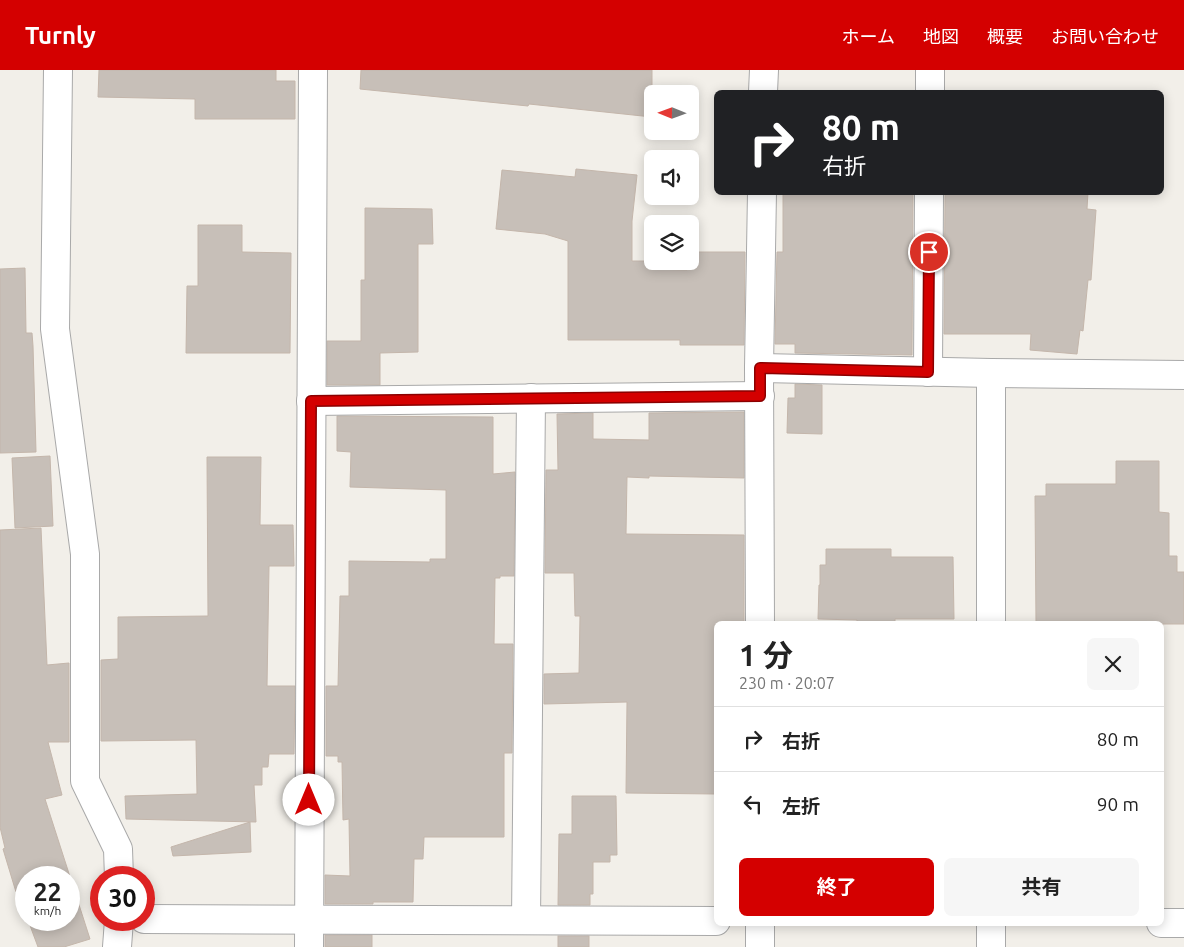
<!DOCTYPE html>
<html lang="ja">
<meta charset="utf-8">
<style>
:root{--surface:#fff;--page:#f6f6f6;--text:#222;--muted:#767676;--line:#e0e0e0;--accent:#d40000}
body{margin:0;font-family:Ubuntu,"Noto Sans JP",sans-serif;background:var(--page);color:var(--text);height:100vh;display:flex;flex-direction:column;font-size:19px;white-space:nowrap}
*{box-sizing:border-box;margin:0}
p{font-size:16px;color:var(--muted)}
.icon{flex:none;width:28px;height:28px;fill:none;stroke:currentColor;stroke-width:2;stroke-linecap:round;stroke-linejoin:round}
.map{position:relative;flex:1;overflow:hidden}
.sheet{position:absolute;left:714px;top:551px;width:450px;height:305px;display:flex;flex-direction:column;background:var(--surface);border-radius:8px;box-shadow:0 2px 12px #0003}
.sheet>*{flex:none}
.banner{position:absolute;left:714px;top:20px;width:450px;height:105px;border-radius:8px;box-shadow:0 2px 12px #0003;background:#202124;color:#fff;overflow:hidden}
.needle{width:32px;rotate:271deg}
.tools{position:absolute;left:644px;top:15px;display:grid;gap:10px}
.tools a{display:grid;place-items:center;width:55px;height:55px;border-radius:8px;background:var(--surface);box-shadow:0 2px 12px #0003;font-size:25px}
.speed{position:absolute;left:15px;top:796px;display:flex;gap:10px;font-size:25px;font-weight:700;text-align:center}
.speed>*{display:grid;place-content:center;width:65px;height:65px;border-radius:50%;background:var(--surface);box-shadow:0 2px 12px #0003;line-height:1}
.speed small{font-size:12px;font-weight:400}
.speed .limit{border:8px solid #d22;background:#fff;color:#111}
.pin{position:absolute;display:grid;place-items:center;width:42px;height:42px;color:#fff;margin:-21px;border:2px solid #fff;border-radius:50%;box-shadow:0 1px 5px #0007}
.me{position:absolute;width:55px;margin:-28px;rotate:0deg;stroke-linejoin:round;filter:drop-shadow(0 0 4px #0008)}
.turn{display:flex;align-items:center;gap:18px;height:105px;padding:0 25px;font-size:22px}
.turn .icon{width:65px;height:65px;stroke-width:2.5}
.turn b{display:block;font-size:35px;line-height:42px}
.round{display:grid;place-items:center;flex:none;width:52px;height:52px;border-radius:8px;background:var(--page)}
.summary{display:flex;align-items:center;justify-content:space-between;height:85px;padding:0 25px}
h1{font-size:30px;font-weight:700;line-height:38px}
.cta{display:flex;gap:10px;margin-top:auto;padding:10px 25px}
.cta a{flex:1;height:58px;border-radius:8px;background:var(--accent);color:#fff;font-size:20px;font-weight:700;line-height:58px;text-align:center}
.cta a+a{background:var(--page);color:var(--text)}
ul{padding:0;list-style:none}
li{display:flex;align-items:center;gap:15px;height:65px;padding:0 25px;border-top:1px solid var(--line)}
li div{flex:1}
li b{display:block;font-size:19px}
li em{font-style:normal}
header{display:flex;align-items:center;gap:30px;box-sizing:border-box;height:70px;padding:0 25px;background:var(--accent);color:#fff}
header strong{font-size:24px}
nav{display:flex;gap:28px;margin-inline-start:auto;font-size:18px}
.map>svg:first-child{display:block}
</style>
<header>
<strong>Turnly</strong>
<nav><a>ホーム</a><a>地図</a><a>概要</a><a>お問い合わせ</a></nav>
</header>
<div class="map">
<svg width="1184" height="877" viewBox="0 0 1184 877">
<rect width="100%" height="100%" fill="#f2efe9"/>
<g fill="#c7bfb8" stroke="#c4b6ab">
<polygon points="99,0 276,0 276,11 295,11 295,49 195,49 195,29 98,27"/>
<polygon points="361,0 652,0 652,47 529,34 528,36 360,19"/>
<polygon points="576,99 637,105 632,151 632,191 652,191 652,199 687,200 688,191 690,191 690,182 745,182 744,275 680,275 680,270 568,270 568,171 545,164 496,159 502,100 575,107"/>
<polygon points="783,122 913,122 912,285 795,283 795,274 775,274 777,182 783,182"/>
<polygon points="945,122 1088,122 1087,139 1096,140 1091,210 1088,210 1083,261 1080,260 1077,284 1030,280 1031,264 944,264"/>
<polygon points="365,138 432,139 433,174 418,174 418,282 380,283 380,315 327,315 327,271 361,271 361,210 365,210"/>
<polygon points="198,155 242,155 242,182 291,183 290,283 186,283 187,216 198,216"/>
<polygon points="25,198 26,263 32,263 33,276 36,382 0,383 0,199"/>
<polygon points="795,314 822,315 822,364 787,363 788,328 795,328"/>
<polygon points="744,342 744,408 649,406 649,408 627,407 626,464 744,465 744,554 716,554 716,724 626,723 627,632 544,634 544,604 579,603 580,546 575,546 574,503 545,503 546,400 558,400 557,344 593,343 593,369 649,370 649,343"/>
<polygon points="337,346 493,347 493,404 515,402 514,506 500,506 500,508 495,508 494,574 513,574 512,683 504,683 504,767 424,767 423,789 414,789 413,832 373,832 373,834 325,834 325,805 350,806 349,749 343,750 342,692 338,692 338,686 326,686 326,616 338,616 340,526 349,526 349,491 430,492 430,489 446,489 446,420 350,417 351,382 337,381"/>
<polygon points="50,386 53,456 15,458 12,388"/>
<polygon points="207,387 261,387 260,455 293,455 294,496 269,496 267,616 295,616 294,684 269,684 268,697 262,697 262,715 254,715 256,752 126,749 125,726 197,724 196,670 101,671 101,590 118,589 118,547 208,546"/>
<polygon points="1116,391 1159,391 1159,442 1169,443 1169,486 1177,486 1177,502 1184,502 1184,554 1036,554 1035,426 1046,426 1046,414 1116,414"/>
<polygon points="41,458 47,595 69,593 69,672 48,672 62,725 45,729 90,869 64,877 38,877 28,850 69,850 69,808 26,808 26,844 18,822 16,822 3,779 5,778 0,757 0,460"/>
<polygon points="826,479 891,479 891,487 953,487 954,549 895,549 895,554 857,554 857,550 818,549 819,515 820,515 820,495 826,495"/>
<polygon points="572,726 616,726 617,785 610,785 610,792 593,792 593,824 590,824 590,835 558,835 559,764 572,764"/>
<polygon points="250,752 251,782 173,786 171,777"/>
<rect x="325" y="865" width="47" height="12"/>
<rect x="558" y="866" width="31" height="11"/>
</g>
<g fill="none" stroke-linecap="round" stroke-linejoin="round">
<g stroke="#a9a9a9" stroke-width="30">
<g id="minor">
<polyline points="58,0 55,259 85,484 85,711 118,779 119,808"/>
<polyline points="763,22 764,0"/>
<polyline points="930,22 930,0"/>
<polyline points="759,298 991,303 1184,305"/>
<polyline points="928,302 929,122"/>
<polyline points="311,331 760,326"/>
<polyline points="760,554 759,298 762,122"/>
<polyline points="991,554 991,303"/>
<polyline points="144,849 716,851"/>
<polyline points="526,850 531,328"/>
<polyline points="1161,853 1184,853"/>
<polyline points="117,877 119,850"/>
<polyline points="309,877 313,0"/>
<polyline points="760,877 760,854"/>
<polyline points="991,877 991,854"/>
</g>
</g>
<use href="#minor" stroke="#fff" stroke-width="28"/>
</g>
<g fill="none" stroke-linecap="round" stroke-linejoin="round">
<g stroke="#8a0000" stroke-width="12">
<polyline id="route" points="309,730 311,331 760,326 760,298 928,302 929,182"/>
</g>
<use href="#route" stroke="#d40000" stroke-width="9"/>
</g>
</svg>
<div class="tools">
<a><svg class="needle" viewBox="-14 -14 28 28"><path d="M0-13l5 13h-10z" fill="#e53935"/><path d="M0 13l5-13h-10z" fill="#767676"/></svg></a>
<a><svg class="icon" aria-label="sound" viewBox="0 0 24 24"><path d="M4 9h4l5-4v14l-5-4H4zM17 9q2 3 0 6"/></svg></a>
<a><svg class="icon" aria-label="layers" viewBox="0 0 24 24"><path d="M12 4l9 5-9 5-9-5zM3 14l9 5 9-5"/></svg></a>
</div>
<div class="speed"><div>22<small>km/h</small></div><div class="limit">30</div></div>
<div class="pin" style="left:929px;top:182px;background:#d93025"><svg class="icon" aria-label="arrive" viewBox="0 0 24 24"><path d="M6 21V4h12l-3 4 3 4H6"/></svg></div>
<svg class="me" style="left:309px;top:730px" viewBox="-20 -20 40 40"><circle r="19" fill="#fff"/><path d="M0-13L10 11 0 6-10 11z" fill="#d40000"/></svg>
<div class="banner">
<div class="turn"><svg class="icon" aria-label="right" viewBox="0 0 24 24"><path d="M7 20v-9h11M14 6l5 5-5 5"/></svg><div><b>80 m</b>右折</div></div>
</div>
<section class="sheet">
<div class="summary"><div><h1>1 分</h1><p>230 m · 20:07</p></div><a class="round"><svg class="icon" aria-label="close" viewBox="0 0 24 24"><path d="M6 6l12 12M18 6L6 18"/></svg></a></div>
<ul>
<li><svg class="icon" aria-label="right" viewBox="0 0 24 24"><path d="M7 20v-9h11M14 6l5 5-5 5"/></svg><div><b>右折</b></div><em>80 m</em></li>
<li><svg class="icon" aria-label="left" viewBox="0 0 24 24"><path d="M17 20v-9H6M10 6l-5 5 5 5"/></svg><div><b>左折</b></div><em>90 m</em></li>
</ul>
<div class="cta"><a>終了</a><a>共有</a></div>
</section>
</div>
